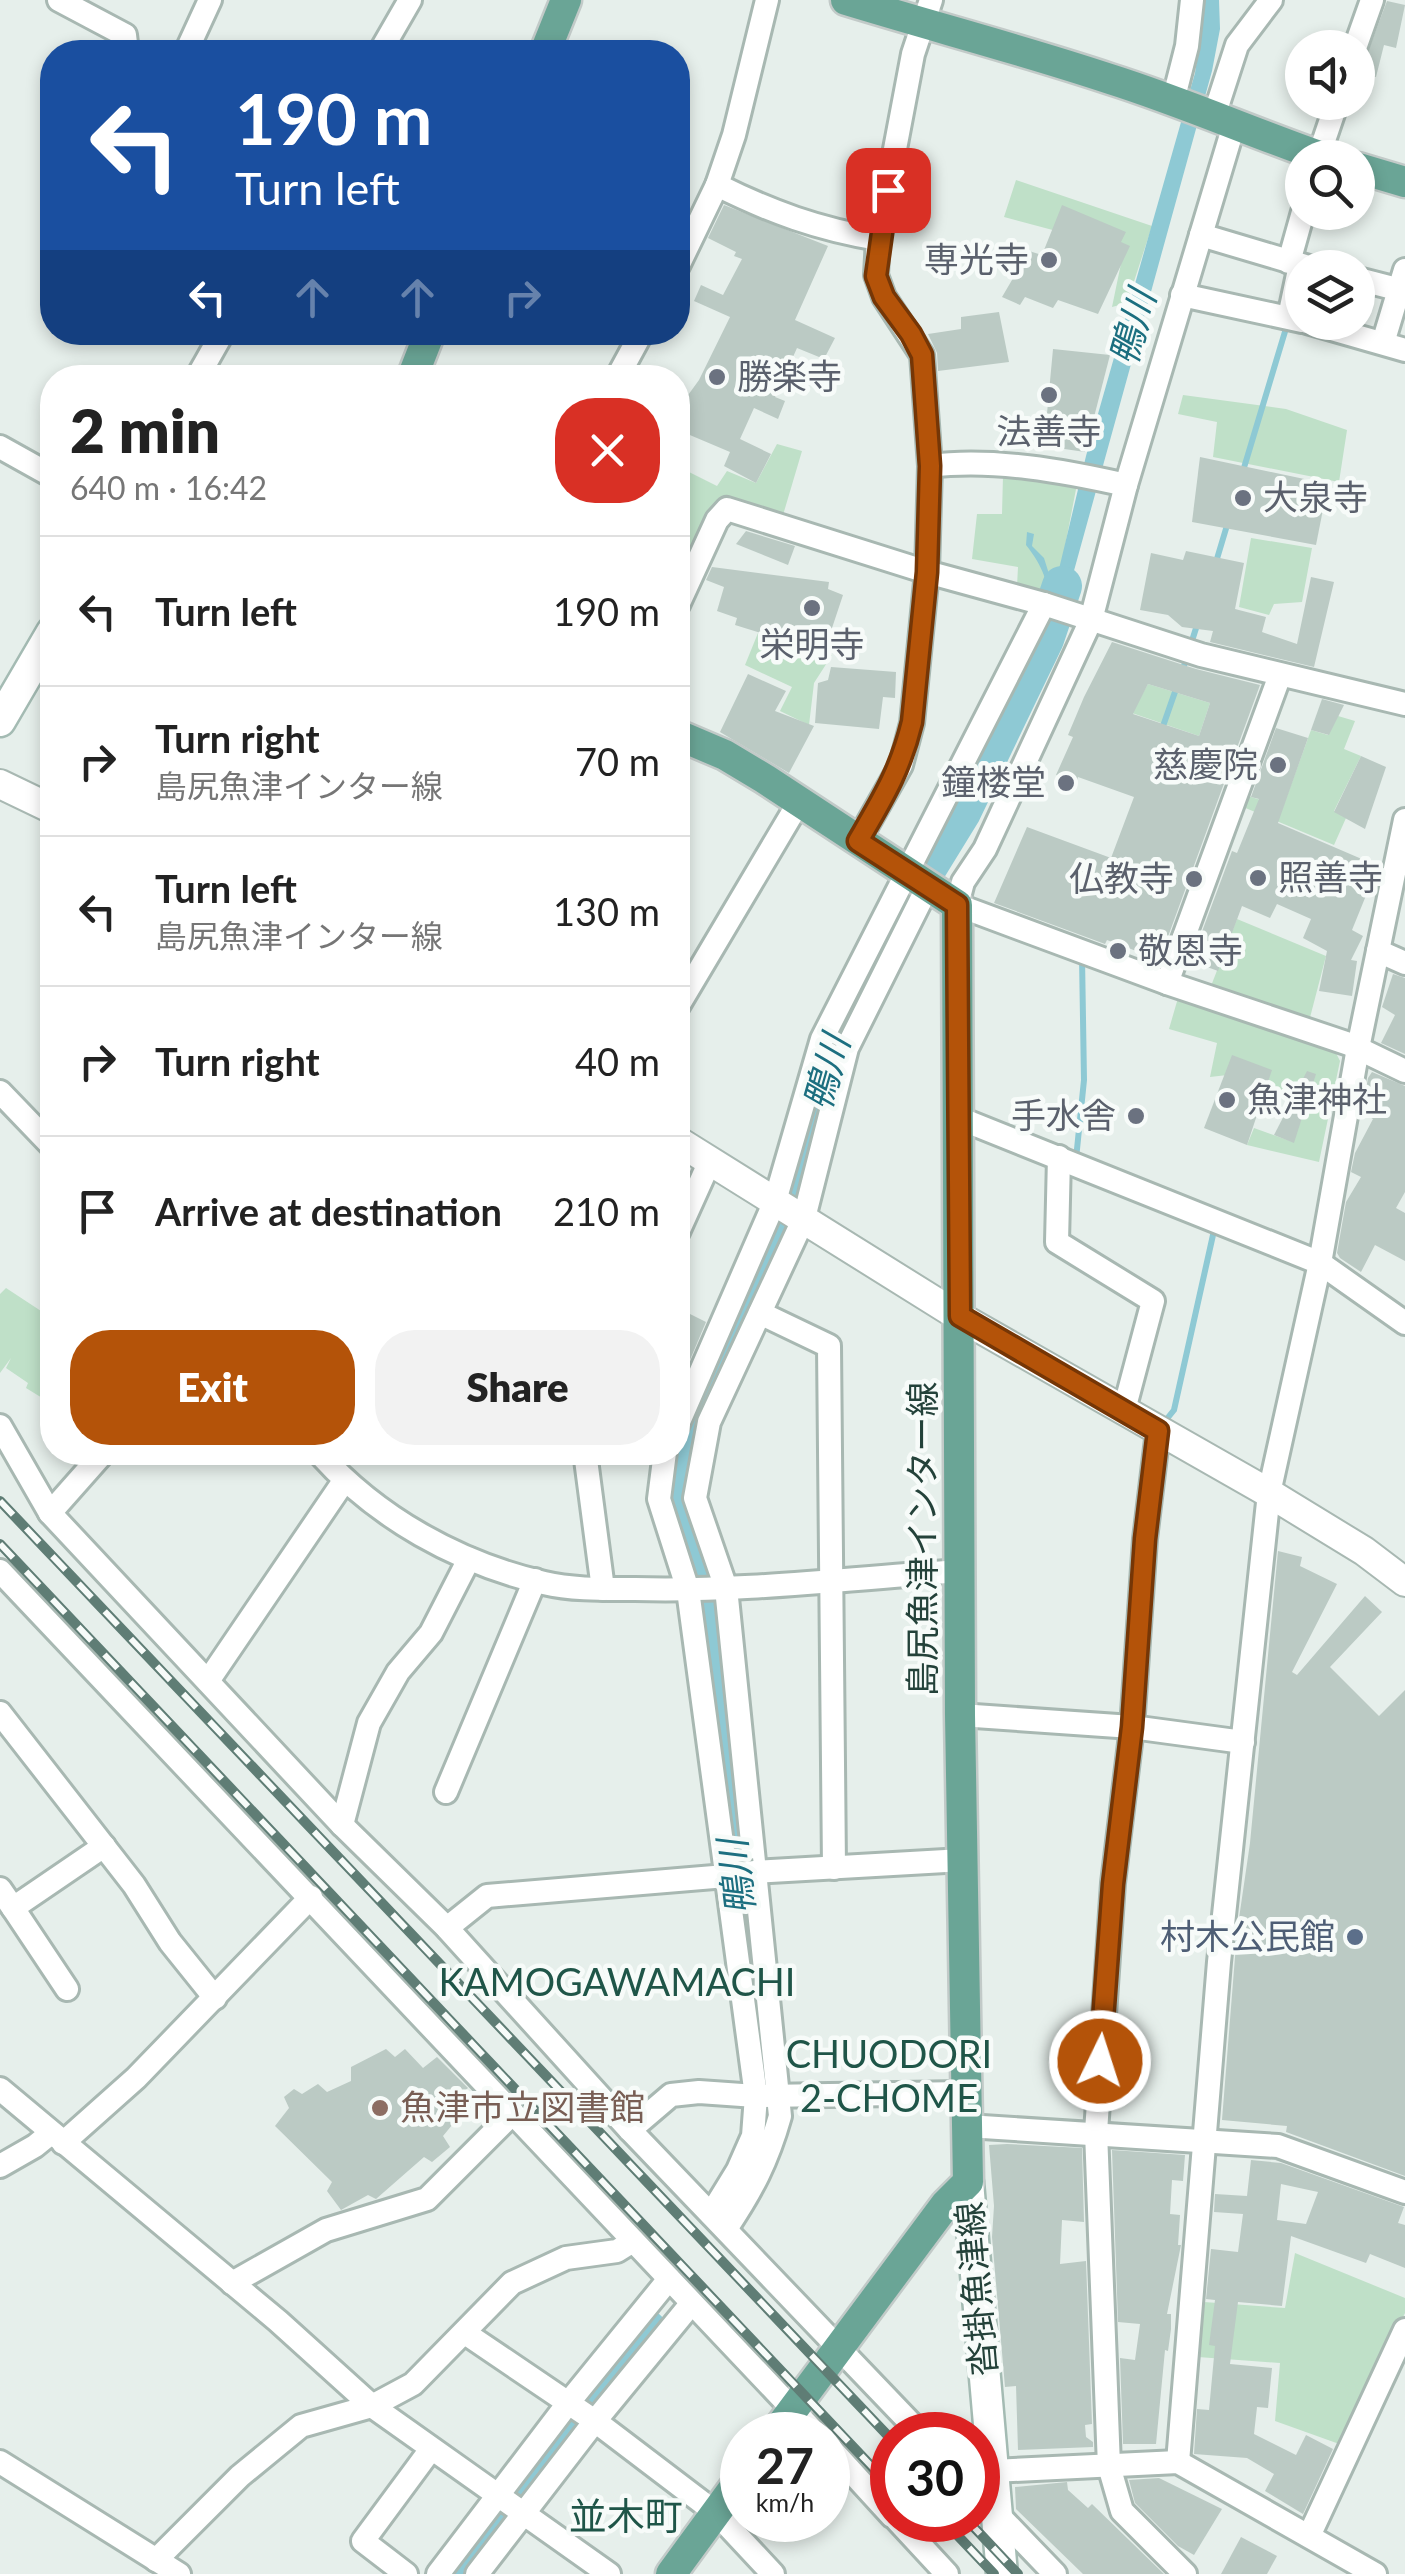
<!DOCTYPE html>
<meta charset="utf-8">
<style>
:root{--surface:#fff;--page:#f2f2f2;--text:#222;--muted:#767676;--line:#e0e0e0;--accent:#b45309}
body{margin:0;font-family:Lato,"Noto Sans JP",sans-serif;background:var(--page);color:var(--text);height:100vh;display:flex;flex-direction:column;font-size:38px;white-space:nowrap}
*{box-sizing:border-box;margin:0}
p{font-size:32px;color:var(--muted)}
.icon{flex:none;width:55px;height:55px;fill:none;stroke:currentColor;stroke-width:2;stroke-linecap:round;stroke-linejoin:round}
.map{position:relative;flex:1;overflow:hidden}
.panel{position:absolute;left:40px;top:365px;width:650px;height:1100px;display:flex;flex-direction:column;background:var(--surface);border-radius:40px;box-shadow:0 5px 15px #0003}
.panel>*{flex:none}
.guide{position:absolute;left:40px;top:40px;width:650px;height:305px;border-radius:40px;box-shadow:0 5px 15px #0003;background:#1a4fa0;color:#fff;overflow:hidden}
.tools{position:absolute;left:1285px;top:30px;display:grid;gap:20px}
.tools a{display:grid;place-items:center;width:90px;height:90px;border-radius:50%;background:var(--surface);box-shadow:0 5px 15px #0003;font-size:50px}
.speed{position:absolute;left:720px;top:2412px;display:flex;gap:20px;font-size:50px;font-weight:700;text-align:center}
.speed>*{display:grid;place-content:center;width:130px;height:130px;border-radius:50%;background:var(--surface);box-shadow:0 5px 15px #0003;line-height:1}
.speed small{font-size:25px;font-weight:400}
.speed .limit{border:15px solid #d22;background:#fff;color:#111}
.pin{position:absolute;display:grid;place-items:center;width:85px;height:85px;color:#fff;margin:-42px;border-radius:20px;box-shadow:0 5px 15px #0006}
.me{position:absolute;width:110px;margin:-55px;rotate:4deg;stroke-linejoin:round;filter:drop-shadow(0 0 8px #0008)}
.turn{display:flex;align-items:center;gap:35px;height:210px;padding:0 30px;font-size:45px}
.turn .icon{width:130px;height:130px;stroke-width:2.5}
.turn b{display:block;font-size:70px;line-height:85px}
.lanes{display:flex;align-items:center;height:95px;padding:0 30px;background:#0003;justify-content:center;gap:50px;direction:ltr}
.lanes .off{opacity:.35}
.round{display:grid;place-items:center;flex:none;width:105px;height:105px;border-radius:40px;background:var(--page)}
.head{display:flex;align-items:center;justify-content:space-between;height:170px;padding:0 30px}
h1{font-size:60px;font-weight:800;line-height:75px}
.button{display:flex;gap:20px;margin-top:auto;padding:20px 30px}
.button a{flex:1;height:115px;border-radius:40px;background:var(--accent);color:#fff;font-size:40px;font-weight:800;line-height:115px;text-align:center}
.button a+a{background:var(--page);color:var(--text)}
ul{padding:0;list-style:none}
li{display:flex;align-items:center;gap:30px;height:150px;padding:0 30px;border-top:2px solid var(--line)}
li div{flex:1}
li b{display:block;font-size:38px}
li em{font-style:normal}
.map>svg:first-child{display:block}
</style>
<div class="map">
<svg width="1405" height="2574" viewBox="0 0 1405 2574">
<rect width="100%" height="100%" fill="#e6efeb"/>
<g fill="#bfe0c8">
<polygon points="1016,180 1152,226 1127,303 1112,307 1124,249 1004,217"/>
<polygon points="1183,395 1286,409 1347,430 1339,482 1213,457 1217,422 1178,414"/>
<polygon points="777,444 802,451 783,515 722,499 694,554 678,546 678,474 681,468 717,486 727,471 756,483"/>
<polygon points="1003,476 1077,484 1056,593 1017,586 1018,567 972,559 977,514 1002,514"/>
<polygon points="1251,538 1312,548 1302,602 1274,604 1269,615 1239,607"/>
<polygon points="758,633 832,655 814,683 809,725 780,711 792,687 745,665"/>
<polygon points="1148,684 1210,703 1199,736 1132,713"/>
<polygon points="1338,716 1355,721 1344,749 1361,756 1334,811 1346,818 1334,845 1243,807 1248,796 1283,807 1311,730 1328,735"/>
<polygon points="1237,919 1326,956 1307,1029 1211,986"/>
<polygon points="1178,998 1336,1053 1340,1061 1319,1162 1247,1145 1254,1128 1293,1142 1307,1103 1266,1088 1271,1070 1210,1077 1217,1043 1169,1029"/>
<polygon points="6,1288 41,1311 45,1306 52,1311 52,1404 26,1388 28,1383 6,1368 11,1358 0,1373 0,1294"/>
<polygon points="1295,2253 1405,2298 1405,2313 1342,2445 1275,2421 1280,2363 1198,2357 1204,2302 1285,2308"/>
</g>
<path fill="#8ec9d4" d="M1201,0H1219L1220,29L1212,71L1067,596L1044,645C1051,604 1054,580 1026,545L1027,532L1034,534L1032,546L1044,558L1054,590L1086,456L1195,73L1202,22Z"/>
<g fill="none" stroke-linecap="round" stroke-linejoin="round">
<g stroke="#8ec9d4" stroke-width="6">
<polyline points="1243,471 1287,325"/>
<polyline points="1216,562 1228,522"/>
<polyline points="1182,672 1198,622"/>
<polyline points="1162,729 1176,689"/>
<polyline points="1076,1159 1084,1080 1082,957"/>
<polyline points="1162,1425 1174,1410 1215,1226"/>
</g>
<g stroke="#8ec9d4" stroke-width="40">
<polyline points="875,952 961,812 1044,639 1062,586"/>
<polyline points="748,1960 706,1617 673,1510 677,1470 696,1416 803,1170 831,1038 837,1026"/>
<polyline points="455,2574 647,2330"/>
</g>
</g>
<g fill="#bbcac4" fill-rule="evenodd">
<polygon points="1387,1 1405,5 1396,48 1384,45 1376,77 1359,75"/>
<polygon points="724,205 828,246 795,320 835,338 824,359 797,348 775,397 785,401 778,419 754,408 740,439 771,454 756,483 724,466 730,452 678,430 678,409 699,380 730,317 694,301 701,285 723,295 742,259 734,256 736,252 708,238"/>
<polygon points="1062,205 1126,232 1121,242 1130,246 1098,314 1058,300 1053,308 1025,297 1020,305 1002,297 1029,251 1042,255"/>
<polygon points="999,312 1009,362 938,371 937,353 928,334 961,329 961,317"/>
<polygon points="1053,349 1110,355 1085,452 1044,446"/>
<polygon points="1200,457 1328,484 1316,545 1192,522"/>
<polygon points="746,531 795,546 788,565 736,544"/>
<polygon points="1186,551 1244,563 1235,609 1266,617 1262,632 1297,644 1311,577 1334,582 1314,667 1210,642 1213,631 1182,627 1168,615 1140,610 1151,553 1183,560"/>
<polygon points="712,567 829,582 828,589 843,595 827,643 821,641 822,625 809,648 735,625 737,618 717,611 724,587 706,580"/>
<path d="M1112,642L1196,669L1260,685L1158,964L1146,959L1147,955L1107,940L1105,944L994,903L1027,827L1111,858L1134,797L1078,777L1076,783L1056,775L1073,737L1068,735L1084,697ZM1148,684L1210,703L1199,736L1133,714Z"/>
<polygon points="831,667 896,672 895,698 883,697 879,729 815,723 818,683 828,680"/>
<polygon points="748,674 786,691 775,711 814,726 789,773 720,732"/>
<polygon points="1322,699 1344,705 1329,735 1311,730"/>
<polygon points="1276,728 1308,738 1278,823 1378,866 1352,930 1363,936 1351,960 1357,961 1352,996 1319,991 1327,951 1303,938 1311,919 1277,904 1270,918 1242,906 1218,971 1191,961 1232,851 1237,853 1259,799 1251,797"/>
<polygon points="1361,756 1386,767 1365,829 1334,812"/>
<polygon points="1393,974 1405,978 1405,1054 1381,1043 1395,1015 1382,1007"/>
<polygon points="1232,1055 1272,1070 1247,1145 1204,1128"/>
<polygon points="1307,1071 1316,1074 1294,1143 1274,1135"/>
<polygon points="1372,1072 1405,1086 1405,1192 1396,1208 1405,1213 1405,1261 1375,1245 1361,1272 1340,1258 1337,1253 1346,1202 1361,1177 1351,1172 1355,1153 1373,1119 1362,1112 1368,1078"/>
<polygon points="682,1310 706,1322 678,1388 678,1320"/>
<polygon points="1278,1551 1302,1557 1300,1566 1337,1584 1292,1672 1297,1675 1365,1596 1382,1612 1330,1667 1379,1716 1405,1690 1405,2176 1286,2132 1287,2126 1222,2120 1237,1932 1250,1843"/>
<polygon points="386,2049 395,2057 405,2049 423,2068 437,2057 468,2088 453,2101 462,2113 443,2136 450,2147 432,2162 424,2157 376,2199 368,2195 341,2210 327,2191 332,2182 275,2126 289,2108 284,2097 294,2089 302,2094 318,2084 327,2092 351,2081 351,2067"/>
<polygon points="1007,2144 1082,2148 1084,2222 1062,2220 1060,2264 1086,2261 1092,2424 1085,2425 1086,2437 1093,2442 1093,2447 1018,2450 1016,2386 1005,2387 992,2237 994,2206 989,2145"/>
<polygon points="1112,2150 1185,2155 1183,2181 1172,2180 1170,2214 1180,2215 1178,2245 1181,2245 1167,2314 1171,2314 1171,2329 1168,2351 1165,2350 1156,2444 1123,2444 1120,2358 1135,2360 1140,2324 1118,2322"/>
<path d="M1251,2160L1281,2163L1404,2207L1398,2223L1405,2225V2268L1370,2254L1366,2263L1291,2236L1282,2306L1238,2302L1230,2364L1272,2368L1268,2408L1257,2407L1254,2434L1296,2455L1306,2435L1333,2449L1303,2514L1265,2491L1274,2474L1247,2458L1194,2454L1197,2409L1209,2410L1215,2346L1209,2345L1215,2300L1206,2299L1211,2249L1238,2252L1243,2214L1214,2212L1215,2194L1247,2196ZM1281,2184L1318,2192L1306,2224L1277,2220Z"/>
<polygon points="1159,2478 1222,2509 1194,2555 1178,2546 1135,2503 1129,2480"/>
<polygon points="1067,2482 1068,2490 1088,2508 1092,2504 1164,2574 1083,2574 1016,2509 1015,2487"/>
<polygon points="1241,2537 1277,2556 1267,2574 1221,2574"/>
</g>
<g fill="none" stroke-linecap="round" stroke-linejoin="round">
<g stroke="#a8b8b2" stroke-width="28">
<g id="minor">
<polyline points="59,0 125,35 127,52"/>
<polyline points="1355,48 1372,0"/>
<polyline points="186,52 210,0"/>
<polyline points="380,52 410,0"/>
<polyline points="1173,101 1187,46 1192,0"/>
<polyline points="1214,116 1237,45 1271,0"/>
<polyline points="1234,125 1126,485 1091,620 985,849 963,882 957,905 1167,983 1349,1044 1405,1071"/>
<polyline points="1318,158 1337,102"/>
<path d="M717,185C771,212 818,229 878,239"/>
<polyline points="1201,235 1312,268"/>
<polyline points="1289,262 1303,212"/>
<polyline points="678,266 717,185 734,135 767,0"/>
<polyline points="1358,279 1405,291"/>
<polyline points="1182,295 1302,321"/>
<polyline points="1289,317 1300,265"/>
<polyline points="1307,322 1405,350"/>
<polyline points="1383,343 1405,270"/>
<polyline points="197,378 223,332"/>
<polyline points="617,378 642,332"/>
<polyline points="0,447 52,476"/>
<path d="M930,466C993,458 1064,471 1126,485"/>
<polyline points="678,605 717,520 727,509 927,572 1044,604 1201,655 1405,704"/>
<polyline points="858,841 901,765 912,723 927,572 930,466 922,355 884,297 876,275 878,239 913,54 931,0"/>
<polyline points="1378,951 1405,963"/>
<polyline points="1167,983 1280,675"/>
<polyline points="678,1006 799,802"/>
<polyline points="0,1092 52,1146"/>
<polyline points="956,1117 1320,1263 1405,1323"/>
<polyline points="1059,1157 1057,1242 1153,1301 1124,1410"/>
<polyline points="678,1232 710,1161"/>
<polyline points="760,1313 829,1346 834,1868"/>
<polyline points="678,1424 775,1201 822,1039 1044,604"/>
<polyline points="0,1426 50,1513 342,1825 447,1928 630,2130 922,2435"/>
<polyline points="1158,1431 1145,1539 1132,1727 1113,1883 1096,2132 1109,2466 1122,2511 1185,2574"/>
<path d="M318,1452C377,1518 458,1563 544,1583C573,1590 606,1589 635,1589C744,1592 853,1578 961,1571"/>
<polyline points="585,1452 603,1589"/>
<polyline points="665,1452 659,1499 688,1590 756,2096 753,2136 738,2170 711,2214"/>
<polyline points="50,1513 104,1452"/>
<polyline points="0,1571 817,2435"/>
<polyline points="208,1681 344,1481"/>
<polyline points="0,1713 134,1885 170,1942 215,1998"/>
<polyline points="960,1715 1132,1727 1243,1742"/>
<polyline points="446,1792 535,1580"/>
<polyline points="342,1825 369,1723 398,1672 431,1633 469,1559"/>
<polyline points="755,1872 963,1860"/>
<polyline points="0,1889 13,1908 104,1846"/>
<polyline points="13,1908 67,1989"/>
<polyline points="447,1928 487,1896 726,1876"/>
<polyline points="0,2089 278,2321 372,2406 609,2574"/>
<polyline points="967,2126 1278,2146 1405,2192"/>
<polyline points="630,2130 671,2095 699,2092 756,2096 965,2093"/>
<polyline points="63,2143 136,2078 311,1897"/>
<polyline points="0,2166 35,2146 51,2133"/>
<path d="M726,2229C752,2190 767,2162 780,2116L726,1588L695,1498L709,1422L804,1218L847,1048L928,886"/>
<polyline points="232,2283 326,2230 427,2199 513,2113"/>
<polyline points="465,2333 595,2421 716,2513 773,2574"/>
<polyline points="828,2446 892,2516"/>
<polyline points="0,2462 179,2574"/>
<polyline points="1178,2462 1219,1962 1269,1493 1320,1263 1358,1048 1405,820"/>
<polyline points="993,2471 1178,2462 1375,2574"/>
<polyline points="978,2494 1055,2574"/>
<polyline points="897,2520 947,2574"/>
<polyline points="1309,2536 1405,2330"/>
<polyline points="156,2560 240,2476 301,2426 372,2406 413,2384 512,2283 566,2258 617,2251 633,2241"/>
<polyline points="406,2574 363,2541 431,2449"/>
<polyline points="438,2574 569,2402 669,2279"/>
<polyline points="477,2574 595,2421 691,2304"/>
</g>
</g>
<g stroke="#a8b8b2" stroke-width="32">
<g id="tertiary">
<polyline points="0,784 52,809"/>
<polyline points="678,1141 960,1317 1269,1493 1364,1551 1405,1582"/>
</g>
</g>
<g stroke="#a4bbb3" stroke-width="35">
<g id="secondary">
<polyline points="0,721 52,632"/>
<polyline points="968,2182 1002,2574"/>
</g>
</g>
<g stroke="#c2cac8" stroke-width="35">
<g id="primary">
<path d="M846,0C934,27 1023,50 1110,79C1183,102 1253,133 1325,158"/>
<polyline points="545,52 566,0"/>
<polyline points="1358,168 1405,182"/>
<polyline points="412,378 430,332"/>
<polyline points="678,735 725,755 765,779 957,905 960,1715 968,2182 946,2204 774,2435"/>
<polyline points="671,2574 742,2477"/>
</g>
</g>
<use href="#minor" stroke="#fff" stroke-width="22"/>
<use href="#tertiary" stroke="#fff" stroke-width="28"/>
<use href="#secondary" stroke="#fff" stroke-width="30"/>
<use href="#primary" stroke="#6aa596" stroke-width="30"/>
<g stroke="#5f7d75" stroke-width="10">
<g id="rail">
<polyline points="0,1501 892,2440"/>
<polyline points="0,1544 892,2488"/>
<polyline points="943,2520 994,2574"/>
<polyline points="967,2520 1018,2574"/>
</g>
</g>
<use href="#rail" stroke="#f7fbf9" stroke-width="6" stroke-dasharray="19" stroke-linecap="butt"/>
<g stroke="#a8b8b2" stroke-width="28" stroke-linecap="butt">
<polyline id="minor-bridge" points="726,1876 755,1872"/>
</g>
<use href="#minor-bridge" stroke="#fff" stroke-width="22"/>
</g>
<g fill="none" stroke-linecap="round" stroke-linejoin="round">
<g stroke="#753606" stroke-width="25">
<path id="route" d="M888,190L876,276L884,297L911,334L922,355L930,466L927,572L912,722C900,771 883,798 858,841L957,905L960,1316L1158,1431L1145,1539L1132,1727L1113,1884L1100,2061"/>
</g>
<use href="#route" stroke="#b45309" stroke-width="18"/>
</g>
<g fill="#6b7280" stroke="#f7fbf9" stroke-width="4">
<circle cx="1049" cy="260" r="10"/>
<circle cx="717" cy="377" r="10"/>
<circle cx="1049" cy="395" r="10"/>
<circle cx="1243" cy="498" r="10"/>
<circle cx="812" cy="608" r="10"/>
<circle cx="1278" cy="765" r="10"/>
<circle cx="1066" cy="783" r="10"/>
<circle cx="1258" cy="878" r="10"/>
<circle cx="1194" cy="879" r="10"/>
<circle cx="1118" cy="951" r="10"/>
<circle cx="1227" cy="1100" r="10"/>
<circle cx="1136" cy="1116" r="10"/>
</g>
<circle fill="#5c6f8a" stroke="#f7fbf9" stroke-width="4" cx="1355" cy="1937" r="10"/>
<circle fill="#8d6e63" stroke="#f7fbf9" stroke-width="4" cx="380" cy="2108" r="10"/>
<g text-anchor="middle" stroke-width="9" stroke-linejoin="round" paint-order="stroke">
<g font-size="35" fill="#5b616d" stroke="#f7fbf9" text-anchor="end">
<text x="1029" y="272">専光寺</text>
<text x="737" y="389" text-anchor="start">勝楽寺</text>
<text x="1049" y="444" text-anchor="middle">法善寺</text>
<text x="1263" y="510" text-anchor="start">大泉寺</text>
<text x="812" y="657" text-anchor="middle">栄明寺</text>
<text x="1258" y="777">慈慶院</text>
<text x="1046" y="795">鐘楼堂</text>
<text x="1278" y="890" text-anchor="start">照善寺</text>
<text x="1174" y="891">仏教寺</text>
<text x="1138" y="963" text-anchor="start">敬恩寺</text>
<text x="1247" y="1112" text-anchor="start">魚津神社</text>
<text x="1116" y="1128">手水舎</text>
</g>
<g font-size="35" fill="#24423a" stroke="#f7fbf9">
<text transform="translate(923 1539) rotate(-90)" y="12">島尻魚津インター線</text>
<text transform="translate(977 2289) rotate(-95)" y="12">沓掛魚津線</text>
</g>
<g font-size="35" fill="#4e5e75" stroke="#f7fbf9" text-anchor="end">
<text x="1335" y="1949">村木公民館</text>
</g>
<g font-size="35" fill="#785e54" stroke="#f7fbf9" text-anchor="start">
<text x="400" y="2120">魚津市立図書館</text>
</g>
<g font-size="38" font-style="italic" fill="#1c6f80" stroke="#f7fbf9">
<text transform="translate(1133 328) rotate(-74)" y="13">鴨川</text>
<text transform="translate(827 1073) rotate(-74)" y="13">鴨川</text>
<text transform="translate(737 1877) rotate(-97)" y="13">鴨川</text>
</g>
<g font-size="38" fill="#1f5548" stroke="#f7fbf9">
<text x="617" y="1996">KAMOGAWAMACHI</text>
<text x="889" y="2068">CHUODORI<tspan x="889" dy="44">2-CHOME</tspan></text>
<text x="626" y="2530">並木町</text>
</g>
</g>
</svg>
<div class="tools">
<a><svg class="icon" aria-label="sound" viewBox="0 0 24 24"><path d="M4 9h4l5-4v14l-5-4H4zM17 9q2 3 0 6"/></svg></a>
<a><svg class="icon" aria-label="search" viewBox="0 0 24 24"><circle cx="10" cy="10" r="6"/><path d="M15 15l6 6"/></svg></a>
<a><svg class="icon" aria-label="layers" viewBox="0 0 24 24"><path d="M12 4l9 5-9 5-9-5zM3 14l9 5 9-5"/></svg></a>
</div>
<div class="speed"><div>27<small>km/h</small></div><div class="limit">30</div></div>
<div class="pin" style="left:888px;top:190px;background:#d93025"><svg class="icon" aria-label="arrive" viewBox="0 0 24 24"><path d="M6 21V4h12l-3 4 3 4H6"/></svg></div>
<svg class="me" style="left:1100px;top:2061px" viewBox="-20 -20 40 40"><circle r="17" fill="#b45309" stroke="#fff" stroke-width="3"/><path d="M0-11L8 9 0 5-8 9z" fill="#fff"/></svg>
<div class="guide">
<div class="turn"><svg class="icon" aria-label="left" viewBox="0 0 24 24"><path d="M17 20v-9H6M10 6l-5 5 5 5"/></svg><div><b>190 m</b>Turn left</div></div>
<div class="lanes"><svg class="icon" aria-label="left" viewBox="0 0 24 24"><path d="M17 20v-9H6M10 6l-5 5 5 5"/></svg><svg class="icon off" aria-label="ahead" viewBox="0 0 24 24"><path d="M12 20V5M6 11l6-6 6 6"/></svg><svg class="icon off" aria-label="ahead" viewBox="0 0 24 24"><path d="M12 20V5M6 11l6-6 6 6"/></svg><svg class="icon off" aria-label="right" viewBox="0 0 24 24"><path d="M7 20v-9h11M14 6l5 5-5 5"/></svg></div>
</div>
<section class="panel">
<div class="head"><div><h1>2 min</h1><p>640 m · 16:42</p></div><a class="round" style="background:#d93025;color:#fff"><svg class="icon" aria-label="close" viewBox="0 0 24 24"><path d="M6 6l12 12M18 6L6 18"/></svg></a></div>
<ul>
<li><svg class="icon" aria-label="left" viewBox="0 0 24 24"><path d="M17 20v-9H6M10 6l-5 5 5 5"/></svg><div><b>Turn left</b></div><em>190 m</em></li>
<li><svg class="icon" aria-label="right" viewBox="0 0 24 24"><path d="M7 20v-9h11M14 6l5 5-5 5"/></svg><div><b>Turn right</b><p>島尻魚津インター線</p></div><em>70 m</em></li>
<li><svg class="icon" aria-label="left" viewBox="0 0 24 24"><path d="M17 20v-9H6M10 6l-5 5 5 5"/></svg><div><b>Turn left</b><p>島尻魚津インター線</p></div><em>130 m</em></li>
<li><svg class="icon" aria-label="right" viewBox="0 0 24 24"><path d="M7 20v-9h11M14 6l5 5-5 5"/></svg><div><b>Turn right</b></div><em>40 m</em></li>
<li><svg class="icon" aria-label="arrive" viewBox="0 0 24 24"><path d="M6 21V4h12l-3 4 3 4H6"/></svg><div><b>Arrive at destination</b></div><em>210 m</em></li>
</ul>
<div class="button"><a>Exit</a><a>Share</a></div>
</section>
</div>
